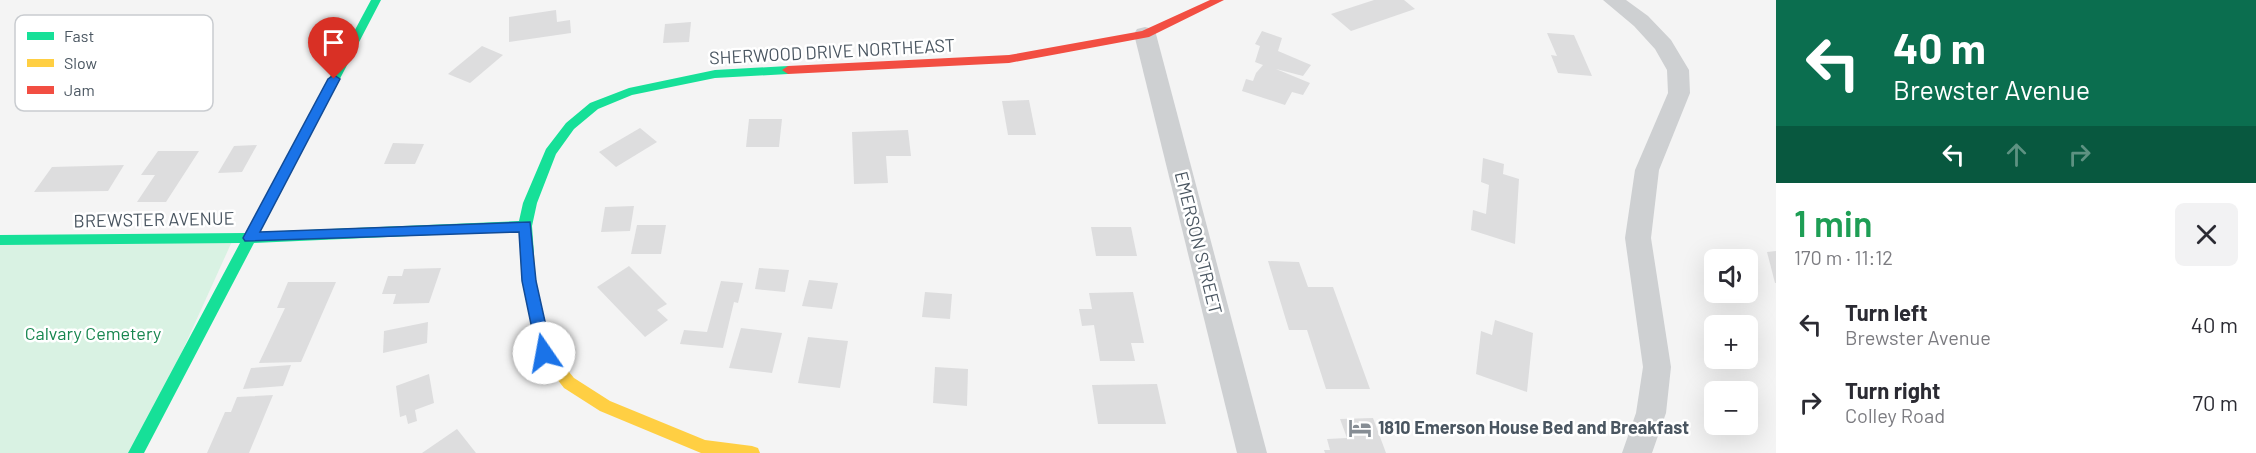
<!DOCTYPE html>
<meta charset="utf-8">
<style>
:root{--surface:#fff;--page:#f2f2f3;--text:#2b2b33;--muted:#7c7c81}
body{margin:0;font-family:Barlow,sans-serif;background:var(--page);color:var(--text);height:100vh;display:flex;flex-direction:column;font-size:22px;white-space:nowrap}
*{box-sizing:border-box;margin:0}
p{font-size:20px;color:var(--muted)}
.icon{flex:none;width:33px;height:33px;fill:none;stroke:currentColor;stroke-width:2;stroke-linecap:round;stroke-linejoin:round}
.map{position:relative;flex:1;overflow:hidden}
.panel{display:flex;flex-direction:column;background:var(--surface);width:480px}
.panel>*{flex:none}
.hud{background:#0b6e4f;color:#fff;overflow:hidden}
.buttons{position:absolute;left:1704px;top:249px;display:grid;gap:12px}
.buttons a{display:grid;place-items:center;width:54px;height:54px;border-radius:9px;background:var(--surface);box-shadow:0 6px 24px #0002;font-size:30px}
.pin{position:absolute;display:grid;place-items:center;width:51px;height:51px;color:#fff;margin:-62px -26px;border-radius:50% 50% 50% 0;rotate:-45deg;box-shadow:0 0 6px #0007}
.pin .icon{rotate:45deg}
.me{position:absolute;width:66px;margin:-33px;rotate:348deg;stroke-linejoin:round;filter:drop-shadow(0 0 4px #0008)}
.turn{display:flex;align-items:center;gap:21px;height:126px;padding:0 18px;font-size:27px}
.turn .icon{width:78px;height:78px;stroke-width:2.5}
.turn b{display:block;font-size:42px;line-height:51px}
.lanes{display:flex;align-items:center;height:57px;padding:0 18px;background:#0003;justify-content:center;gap:30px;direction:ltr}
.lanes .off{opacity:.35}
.round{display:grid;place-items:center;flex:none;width:63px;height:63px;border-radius:9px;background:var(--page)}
.head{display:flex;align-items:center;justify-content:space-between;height:102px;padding:0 18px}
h1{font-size:36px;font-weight:600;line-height:45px;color:#1e9e55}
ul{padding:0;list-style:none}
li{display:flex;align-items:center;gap:18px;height:78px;padding:0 18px}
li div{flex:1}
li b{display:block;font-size:22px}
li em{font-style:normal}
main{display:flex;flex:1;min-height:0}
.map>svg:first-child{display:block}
</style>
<main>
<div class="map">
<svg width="1776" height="453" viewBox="0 0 1776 453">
<rect width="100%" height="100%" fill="#f4f4f4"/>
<polygon fill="#d9f2e3" points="234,237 136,453 0,453 0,240"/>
<g fill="#ddddde">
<polygon points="1374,0 1404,0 1415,9 1351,31 1331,14"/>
<polygon points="556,10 557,22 570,20 571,33 509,42 509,17"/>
<polygon points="691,22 689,42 663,43 665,24"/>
<polygon points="1262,31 1282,38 1278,51 1311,65 1303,76 1276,69 1310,83 1303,95 1292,92 1285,105 1242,91 1246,79 1253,81 1256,73 1263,65 1255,62 1260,46 1255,44"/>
<polygon points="1547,33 1574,35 1592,76 1558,73 1551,55 1557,56"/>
<polygon points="482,46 503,55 470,83 448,74"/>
<polygon points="1029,100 1036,135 1008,135 1002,101"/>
<polygon points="749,119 782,119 779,147 746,147"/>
<polygon points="640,128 657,142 616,167 599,152"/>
<polygon points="908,130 911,156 886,156 888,183 854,184 852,132"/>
<polygon points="393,143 424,144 415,164 384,164"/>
<polygon points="257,145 242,172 218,173 234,146"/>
<polygon points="158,151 199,151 166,202 137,202 155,175 141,175"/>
<polygon points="1483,158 1504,164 1503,174 1519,179 1515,244 1471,230 1473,210 1486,214 1489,185 1481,182"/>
<polygon points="124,165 108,191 34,192 52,167"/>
<polygon points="634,206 630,231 601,232 605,207"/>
<polygon points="637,225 666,225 661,254 631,254"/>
<polygon points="1091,227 1131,227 1137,256 1096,256"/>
<polygon points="1776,251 1776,283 1775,283 1767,252"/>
<polygon points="1268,261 1299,262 1308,287 1333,287 1370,389 1326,389 1307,330 1289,330"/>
<polygon points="629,266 667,304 657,310 668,320 645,337 597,287"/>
<polygon points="441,268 429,303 393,304 396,294 382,294 388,276 402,276 404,269"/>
<polygon points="759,268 789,270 785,292 755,289"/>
<polygon points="809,280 838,283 832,309 802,306"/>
<polygon points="721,281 743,283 738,303 734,302 723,348 680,344 684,330 707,332"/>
<polygon points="288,282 336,282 301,362 259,363 285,308 277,308"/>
<polygon points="925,292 952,294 950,319 922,317"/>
<polygon points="1133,292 1144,343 1131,343 1135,361 1100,361 1094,325 1082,326 1079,309 1092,309 1089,293"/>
<polygon points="1495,320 1533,333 1527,392 1476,374 1481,331 1492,335"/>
<polygon points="428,322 427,343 383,353 384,331"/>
<polygon points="741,328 782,333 772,373 729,368"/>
<polygon points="808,337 848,341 840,388 798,383"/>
<polygon points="291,365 283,386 243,389 251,368"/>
<polygon points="935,367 968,369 967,406 933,403"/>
<polygon points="429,374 434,403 415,410 417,421 408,424 406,415 400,417 396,386"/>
<polygon points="1157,384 1166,424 1098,424 1092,385"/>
<polygon points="273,395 249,453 207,453 225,412 231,412 237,397"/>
<polygon points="1373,418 1386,453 1325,453 1324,450 1330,450 1327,439 1347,438 1340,419"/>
<polygon points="457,429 476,453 422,453"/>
</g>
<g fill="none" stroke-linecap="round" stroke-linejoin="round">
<g fill="#ced0d2" fill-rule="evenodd">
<polygon points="1603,0 1626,0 1648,16 1671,40 1689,70 1690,93 1659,170 1651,238 1671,367 1666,413 1652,453 1622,453 1636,413 1643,367 1625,238 1635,170 1668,93 1667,70 1655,49 1634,26"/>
<polygon points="1145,27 1153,29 1156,34 1267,453 1237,453 1134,34 1137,29"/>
</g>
<polygon fill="#16e098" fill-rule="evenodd" points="371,0 381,0 260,232 519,221 523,203 546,149 566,123 590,103 629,88 715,70 788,66 794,70 788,74 715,78 632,95 598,109 574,129 556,154 537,203 532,226 534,254 532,258 522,258 519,231 254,243 144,453 128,453 240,243 0,245 0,235 246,233"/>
<polygon fill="#ffcf43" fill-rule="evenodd" points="527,249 532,250 534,254 536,281 551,350 574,378 610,401 705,440 752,446 758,448 760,453 701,453 600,411 564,388 537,353 522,281 520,254 522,250"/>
<polygon fill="#f24e42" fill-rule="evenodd" points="1210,0 1224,0 1149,37 1009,63 788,74 782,70 788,66 1009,55 1142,31"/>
</g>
<polygon fill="#1a73e8" stroke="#114b97" stroke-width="1.5" points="334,75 340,79 260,232 530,222 536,281 552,353 550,358 544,360 539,358 537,353 522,281 519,232 245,241 243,238 328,79"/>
<defs>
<g id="hotel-bare" transform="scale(1.8)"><path d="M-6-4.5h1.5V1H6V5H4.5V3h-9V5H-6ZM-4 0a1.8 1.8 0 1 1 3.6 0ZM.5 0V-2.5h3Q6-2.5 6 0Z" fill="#868d94" stroke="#fff" stroke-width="2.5" paint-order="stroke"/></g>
</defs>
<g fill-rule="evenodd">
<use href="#hotel-bare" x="1360" y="428"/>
</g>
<g text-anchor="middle" stroke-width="5" stroke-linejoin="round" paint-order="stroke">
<g font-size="18" fill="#4a5661" stroke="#fff">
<text transform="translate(832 52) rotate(-3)" y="6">SHERWOOD DRIVE NORTHEAST</text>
<text transform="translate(154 220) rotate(-1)" y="6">BREWSTER AVENUE</text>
<text transform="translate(1198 243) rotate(76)" y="6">EMERSON STREET</text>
</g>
<g font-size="18" fill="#17864f" stroke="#fff">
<text x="93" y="340">Calvary Cemetery</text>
</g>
<g font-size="18" font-weight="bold" fill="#4a5661" stroke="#fff" text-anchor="start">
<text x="1378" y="434">1810 Emerson House Bed and Breakfast</text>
</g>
</g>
<rect x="15" y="15" width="198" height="96" rx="9" fill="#fff" stroke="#c9ccd0" stroke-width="1.5"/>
<rect x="27" y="32" width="27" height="8" fill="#16e098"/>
<rect x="27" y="59" width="27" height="8" fill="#ffcf43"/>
<rect x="27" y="86" width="27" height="8" fill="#f24e42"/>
<g font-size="16" fill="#4a5661">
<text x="64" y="42">Fast</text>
<text x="64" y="69">Slow</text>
<text x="64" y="96">Jam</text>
</g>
</svg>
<div class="buttons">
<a><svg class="icon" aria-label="sound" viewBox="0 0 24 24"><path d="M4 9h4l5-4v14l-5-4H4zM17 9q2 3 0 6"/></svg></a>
<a>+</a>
<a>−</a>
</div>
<div class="pin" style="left:334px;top:79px;background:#d93025"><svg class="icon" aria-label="arrive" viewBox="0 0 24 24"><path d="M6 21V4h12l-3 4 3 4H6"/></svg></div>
<svg class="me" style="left:544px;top:353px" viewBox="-20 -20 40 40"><circle r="19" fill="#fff"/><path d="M0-13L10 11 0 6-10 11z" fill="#1a73e8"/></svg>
</div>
<section class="panel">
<div class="hud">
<div class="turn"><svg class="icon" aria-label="left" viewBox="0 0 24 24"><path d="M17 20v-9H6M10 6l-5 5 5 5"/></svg><div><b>40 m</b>Brewster Avenue</div></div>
<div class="lanes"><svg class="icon" aria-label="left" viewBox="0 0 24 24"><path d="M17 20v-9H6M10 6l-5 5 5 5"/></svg><svg class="icon off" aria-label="ahead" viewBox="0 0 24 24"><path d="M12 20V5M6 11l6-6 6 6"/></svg><svg class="icon off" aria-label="right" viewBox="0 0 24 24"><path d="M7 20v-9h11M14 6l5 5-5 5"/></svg></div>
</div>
<div class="head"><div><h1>1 min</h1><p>170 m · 11:12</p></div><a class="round"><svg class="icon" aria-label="close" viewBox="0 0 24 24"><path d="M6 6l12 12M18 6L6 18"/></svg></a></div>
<ul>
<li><svg class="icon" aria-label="left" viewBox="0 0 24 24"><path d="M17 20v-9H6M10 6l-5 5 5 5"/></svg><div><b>Turn left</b><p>Brewster Avenue</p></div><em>40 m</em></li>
<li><svg class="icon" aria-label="right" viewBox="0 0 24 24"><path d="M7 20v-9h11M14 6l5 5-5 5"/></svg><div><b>Turn right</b><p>Colley Road</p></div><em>70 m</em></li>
</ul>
</section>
</main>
